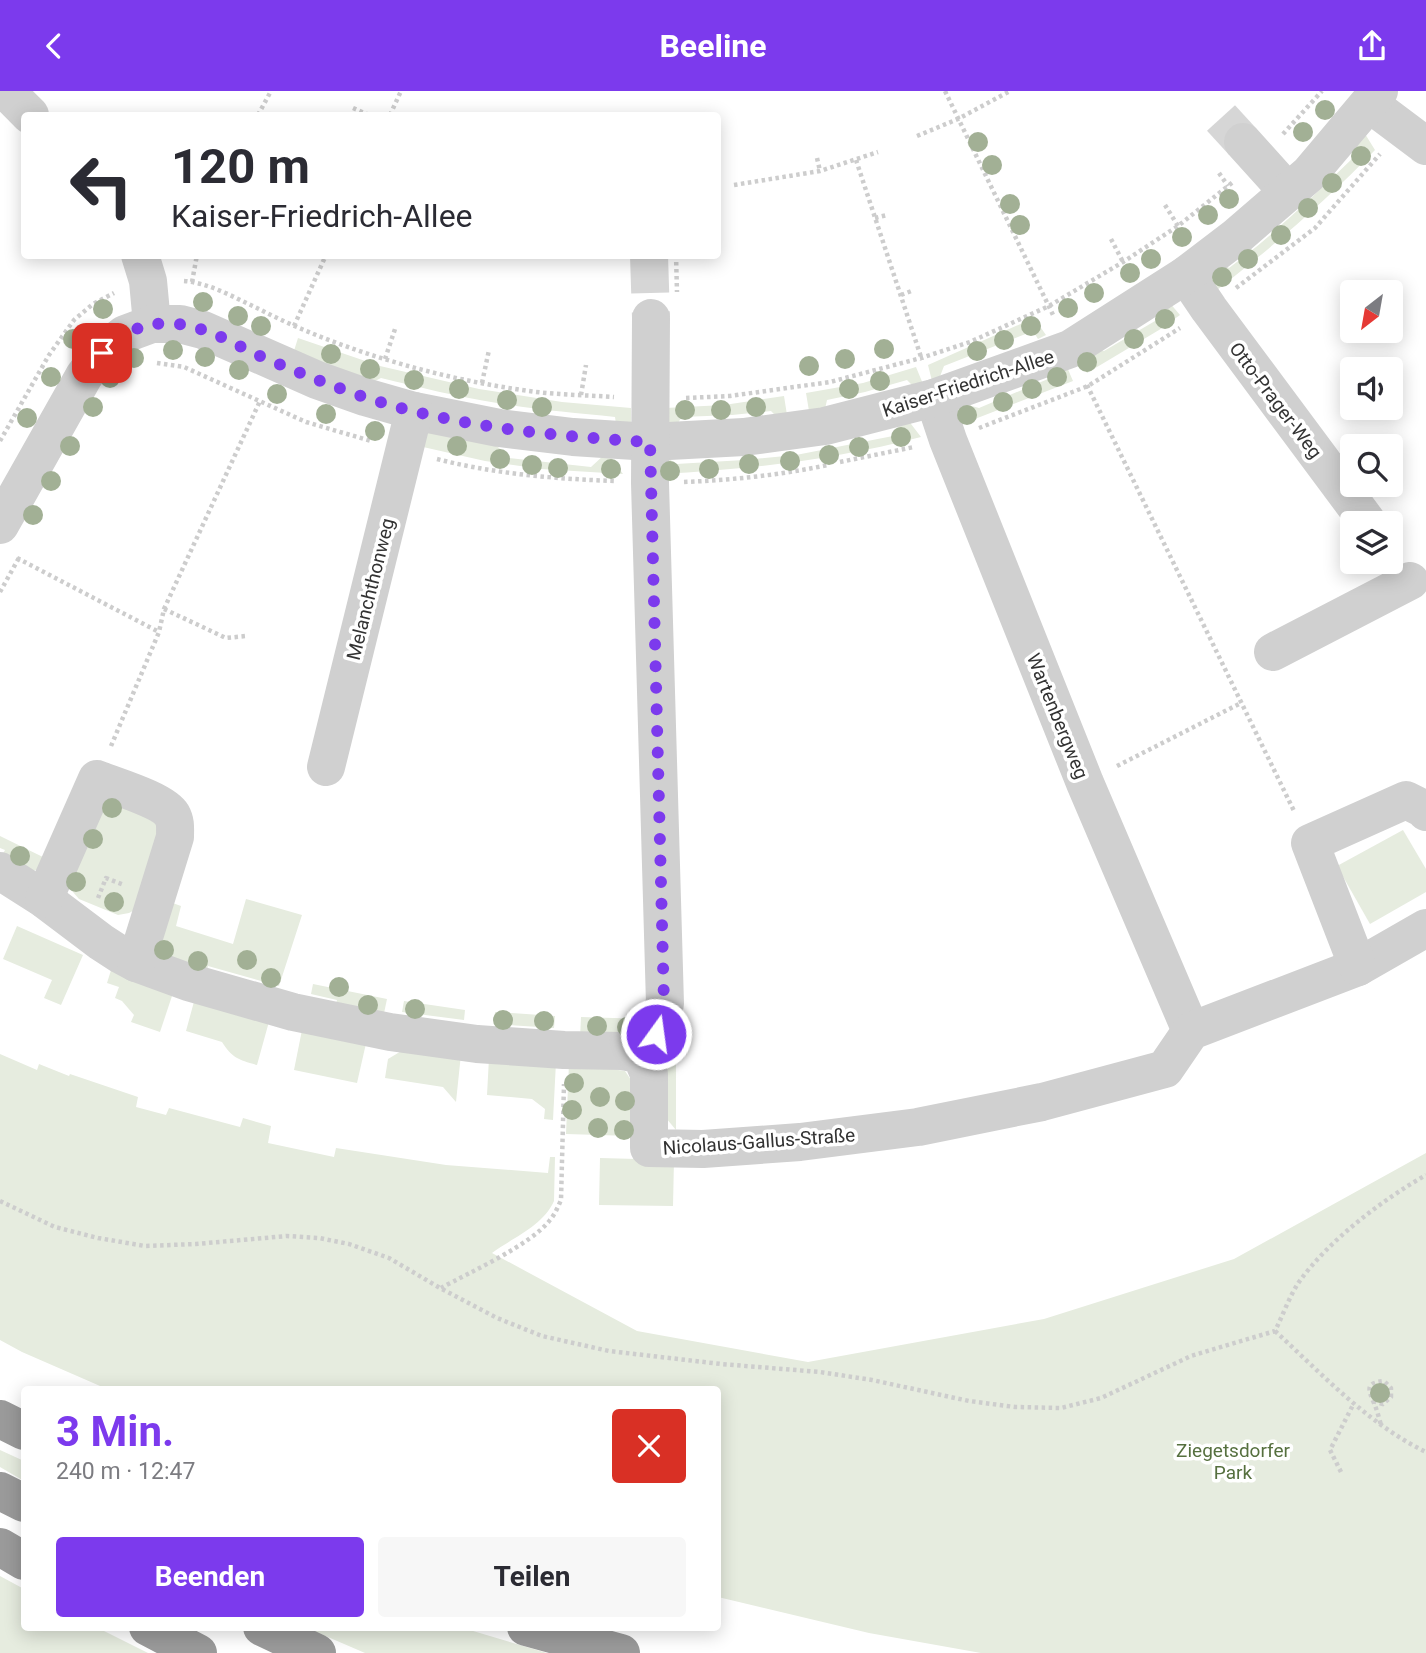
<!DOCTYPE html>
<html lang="de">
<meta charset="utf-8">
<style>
:root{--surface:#fff;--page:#f7f7f7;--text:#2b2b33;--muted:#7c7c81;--accent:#7c3aed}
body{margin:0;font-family:Roboto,sans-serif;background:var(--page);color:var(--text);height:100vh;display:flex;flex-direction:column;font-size:26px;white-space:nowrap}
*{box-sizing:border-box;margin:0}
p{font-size:23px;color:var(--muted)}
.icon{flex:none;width:38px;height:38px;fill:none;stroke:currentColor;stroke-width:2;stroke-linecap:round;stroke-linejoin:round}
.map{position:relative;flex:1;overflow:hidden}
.panel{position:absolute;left:21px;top:1295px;width:700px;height:245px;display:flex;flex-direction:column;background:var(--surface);border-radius:7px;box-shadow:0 4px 18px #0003}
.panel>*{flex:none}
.top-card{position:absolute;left:21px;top:21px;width:700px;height:147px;border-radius:7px;box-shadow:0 4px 18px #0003;background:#fff;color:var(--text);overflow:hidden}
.needle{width:46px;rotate:211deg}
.tools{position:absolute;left:1340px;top:189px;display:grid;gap:14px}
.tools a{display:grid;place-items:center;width:63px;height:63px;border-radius:7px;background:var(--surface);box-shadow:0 4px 18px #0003;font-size:35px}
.pin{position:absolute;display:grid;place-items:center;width:60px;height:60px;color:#fff;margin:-30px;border-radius:14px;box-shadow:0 4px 10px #0006}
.me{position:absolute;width:77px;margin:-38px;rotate:14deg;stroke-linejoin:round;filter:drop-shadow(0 0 5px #0008)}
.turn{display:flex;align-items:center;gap:24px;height:147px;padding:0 35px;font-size:32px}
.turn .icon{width:91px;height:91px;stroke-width:2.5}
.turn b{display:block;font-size:49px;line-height:60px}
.round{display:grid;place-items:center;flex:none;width:74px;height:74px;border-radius:7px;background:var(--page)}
.summary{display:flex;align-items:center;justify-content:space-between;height:119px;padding:0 35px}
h1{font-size:42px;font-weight:700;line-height:52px;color:var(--accent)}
.button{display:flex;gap:14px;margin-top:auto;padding:14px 35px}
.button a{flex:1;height:80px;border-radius:7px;background:var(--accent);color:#fff;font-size:28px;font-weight:700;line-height:80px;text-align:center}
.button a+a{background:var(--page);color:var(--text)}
header{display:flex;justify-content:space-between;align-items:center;height:91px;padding:0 35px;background:var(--accent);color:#fff;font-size:32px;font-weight:700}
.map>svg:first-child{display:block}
</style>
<header><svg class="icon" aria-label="back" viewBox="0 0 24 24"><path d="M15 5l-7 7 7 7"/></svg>Beeline<svg class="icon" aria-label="share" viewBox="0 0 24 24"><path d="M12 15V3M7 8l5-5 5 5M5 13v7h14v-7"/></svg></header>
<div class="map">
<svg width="1426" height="1562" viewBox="0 0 1426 1562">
<rect width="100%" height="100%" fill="#fff"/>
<g fill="#e6ecdf">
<path d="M1362,38L1375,59C1324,112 1270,158 1212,203L1209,184L1220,172L1229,177C1275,143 1314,104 1355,65L1351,51Z"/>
<polygon points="1169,211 1180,224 1159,239 1087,282 1078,265 1091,257 1104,260 1155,230 1159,218"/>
<polygon points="1034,227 1046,244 1038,248 1033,240 944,275 939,288 932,290 928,274"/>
<path d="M298,247L380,275L479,298L562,311L631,317V334L616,333L615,326C576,322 536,319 497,312C458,306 419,296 381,287L373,291L293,263Z"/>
<polygon points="1064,269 1073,290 962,333 956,316 964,313 979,317 1048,288 1052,276"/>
<polygon points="916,276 923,293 914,296 907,289 865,301 827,309 825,318 809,320 806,302 863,292"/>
<polygon points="784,305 787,324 776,325 771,320 732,324 682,326 677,333 665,332 665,317 724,314"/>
<path d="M908,329L921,346C833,369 752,378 661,383L664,364L676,373L744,369L796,364L893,345L901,332Z"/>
<polygon points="422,340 497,355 509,367 591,376 604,364 612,367 623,383 541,378 485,370 423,356"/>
<polygon points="116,709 162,736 138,817 129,822 118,824 79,808 73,801 69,793 97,716"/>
<polygon points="1403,739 1426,778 1426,801 1370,833 1337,775"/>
<polygon points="0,745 47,768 37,779 32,780 0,768 5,759 0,757"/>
<polygon points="246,808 302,824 279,895 208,875 206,884 157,866 167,810 181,815 176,835 233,853"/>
<polygon points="17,835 83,864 61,914 44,907 52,889 3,868"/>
<polygon points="112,876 174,899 160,941 131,931 134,924 122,910 115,907 119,896 107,892"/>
<polygon points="313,893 387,908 383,927 335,917 337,909 311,903"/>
<path d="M195,907L270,927L257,974C239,969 232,967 222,951L186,940Z"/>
<polygon points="404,910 465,919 464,929 402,921"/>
<polygon points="495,921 555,925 554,937 494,933"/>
<polygon points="676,921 676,1039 666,1027 666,932"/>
<polygon points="581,926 646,928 641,945 580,947"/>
<polygon points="303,934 367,948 357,992 294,979"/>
<polygon points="408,956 461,963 456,1011 443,996 385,987 388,968"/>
<path d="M0,963L37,979L39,973L69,985L70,983L138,1006L136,1016L166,1024L169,1017L240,1036L243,1027L271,1035L268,1052L334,1066L336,1057L446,1074L548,1082L550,1066H555L554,1110C543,1135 512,1147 492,1162L637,1240L808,1271L1044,1228L1234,1168L1426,1062V1562H981L869,1542L718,1506V1298H107L22,1261L0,1249Z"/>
<polygon points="489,967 556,971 553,1029 544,1028 545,1018 532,1008 487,1004"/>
<polygon points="569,972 625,980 631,989 631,1045 566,1043"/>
<polygon points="600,1067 674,1069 673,1115 599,1114"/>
<polygon points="0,1359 24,1370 24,1390 0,1376"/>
<polygon points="0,1485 24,1498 24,1536 98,1537 148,1562 0,1562"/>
<polygon points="307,1537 463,1537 547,1562 365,1562"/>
</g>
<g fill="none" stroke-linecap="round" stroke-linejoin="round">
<g stroke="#d6d6d6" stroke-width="38" stroke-dasharray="38 19" stroke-linecap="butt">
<polyline points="1221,27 1243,51"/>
<polyline points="649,164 651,227"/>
</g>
<g stroke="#cdcdcd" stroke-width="4.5" stroke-dasharray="3.5 3.5" stroke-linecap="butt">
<polyline points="945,0 1054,226"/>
<polyline points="353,17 369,24"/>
<polyline points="258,24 271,0"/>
<polyline points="390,24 401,0"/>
<polyline points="1283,43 1322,0"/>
<polyline points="917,45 958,28 1010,0"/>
<polyline points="817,67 820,80"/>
<polyline points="856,69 922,269"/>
<polyline points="1219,82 1228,95"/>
<polyline points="734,94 820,80 878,61"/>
<polyline points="1165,114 1178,135"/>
<polyline points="875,127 887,124"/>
<polyline points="1111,148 1123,171"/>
<polyline points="676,164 677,201"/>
<path d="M184,190C210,192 235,207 259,218C284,231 310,242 337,252C399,275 464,291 529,300C557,304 586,304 614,306"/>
<polyline points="192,191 197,164"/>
<polyline points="1236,197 1315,137 1380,63"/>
<polyline points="901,204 914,199"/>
<polyline points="294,235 326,164"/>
<polyline points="385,268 396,235"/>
<polyline points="157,272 184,276 306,331 371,350"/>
<polyline points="482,292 489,259"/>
<polyline points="1087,294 1294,720"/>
<polyline points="581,304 586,274"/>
<polyline points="686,307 730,305 830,291 921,267 970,251 1049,215 1123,171 1178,135 1233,91"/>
<polyline points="979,337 1088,295 1180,237"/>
<polyline points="0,350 49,264 74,229 93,213 114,202"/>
<path d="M437,368C495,383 556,388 616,390"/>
<polyline points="840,371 914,356"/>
<path d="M684,391C733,389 780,384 828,374"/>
<polyline points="17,467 159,541"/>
<polyline points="0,501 20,465"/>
<polyline points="164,518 226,547 246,545"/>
<polyline points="111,655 159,541 164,518 260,310"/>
<polyline points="1117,675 1241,612"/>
<polyline points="98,807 106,787 124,794"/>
<path d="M0,1110L55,1136L98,1147L145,1155L196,1153L287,1145L319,1147L349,1153L389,1167L440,1197L497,1227L542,1245L609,1260L721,1273L820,1281L872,1289L969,1310L1015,1316L1061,1317L1101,1307L1191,1265L1275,1240C1283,1224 1289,1206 1299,1191C1328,1150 1382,1109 1426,1084"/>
<path d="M441,1197C470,1181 531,1154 550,1129C555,1123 558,1116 561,1109L564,993"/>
<path d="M1275,1240C1322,1283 1368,1333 1426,1361"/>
<path d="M1373,1310L1383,1313L1391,1306V1297L1384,1290C1365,1292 1368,1298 1374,1312C1377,1319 1379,1327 1381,1334"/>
<polyline points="1341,1381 1330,1359 1354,1312"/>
</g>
<g stroke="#d0d0d0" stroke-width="38">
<polyline points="6,0 30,24"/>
<polyline points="1370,13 1426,55"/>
<polyline points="1243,51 1288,101"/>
<polyline points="140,164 148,190 152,233"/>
<polyline points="1186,184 1209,218 1368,432"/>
<polyline points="934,307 948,349 1085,692 1191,940"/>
<polyline points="0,434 84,285 101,262 125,243 152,233 180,233 203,239 317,289 365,306 414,320 499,337 573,346 650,351 744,346 825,335 934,307 1070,258 1186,184 1236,146 1309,83 1379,0"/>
<polyline points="1273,561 1410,490"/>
<polyline points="326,676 414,320"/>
<polyline points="0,780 44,808 101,851 121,864 136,872 188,891 293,921 390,941 477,953 564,959 622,960 633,962 642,967 649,983 649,1057 703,1058 800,1051 918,1036 1042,1011 1165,978 1191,940 1358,876 1426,837"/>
<path d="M44,808L97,688C114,695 163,709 172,724C176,731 175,738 175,746L136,872"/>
<polyline points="1358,876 1310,752 1406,709 1424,718 1426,721"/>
<polyline points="642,967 654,950 656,943 656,929 665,913 650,392 651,227"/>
</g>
<g stroke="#9a9a9a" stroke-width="38">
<polyline points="0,1328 24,1340"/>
<polyline points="0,1400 24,1412"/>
<polyline points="0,1456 24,1470"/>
<polyline points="148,1536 198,1562"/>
<polyline points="262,1536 317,1562"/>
<polyline points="526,1536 621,1562"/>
</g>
</g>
<g fill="#a2b095">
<circle cx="1325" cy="19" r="10"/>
<circle cx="1303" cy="41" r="10"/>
<circle cx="978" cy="51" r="10"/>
<circle cx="1361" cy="65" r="10"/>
<circle cx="992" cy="74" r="10"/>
<circle cx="1332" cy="92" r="10"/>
<circle cx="1229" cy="108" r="10"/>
<circle cx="1010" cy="113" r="10"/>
<circle cx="1308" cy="117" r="10"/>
<circle cx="1208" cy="124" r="10"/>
<circle cx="1020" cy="134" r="10"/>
<circle cx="1281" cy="144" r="10"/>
<circle cx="1182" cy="146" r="10"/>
<circle cx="1151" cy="168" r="10"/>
<circle cx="1248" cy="168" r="10"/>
<circle cx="1130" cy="182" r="10"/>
<circle cx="1222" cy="186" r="10"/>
<circle cx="1094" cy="202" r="10"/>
<circle cx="203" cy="211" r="10"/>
<circle cx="1068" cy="217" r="10"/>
<circle cx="103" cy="218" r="10"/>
<circle cx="238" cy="225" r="10"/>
<circle cx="1165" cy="228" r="10"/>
<circle cx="261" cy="235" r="10"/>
<circle cx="1031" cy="235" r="10"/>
<circle cx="73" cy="248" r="10"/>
<circle cx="1134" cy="248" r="10"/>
<circle cx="1004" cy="249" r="10"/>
<circle cx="884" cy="258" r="10"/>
<circle cx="173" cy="259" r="10"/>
<circle cx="977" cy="260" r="10"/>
<circle cx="331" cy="263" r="10"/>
<circle cx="205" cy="266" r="10"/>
<circle cx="134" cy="267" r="10"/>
<circle cx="845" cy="268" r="10"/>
<circle cx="1087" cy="271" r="10"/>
<circle cx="809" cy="275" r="10"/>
<circle cx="370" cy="278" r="10"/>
<circle cx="239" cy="279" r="10"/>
<circle cx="51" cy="286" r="10"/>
<circle cx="1057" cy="286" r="10"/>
<circle cx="110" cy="287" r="10"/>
<circle cx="414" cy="289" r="10"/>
<circle cx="880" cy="290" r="10"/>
<circle cx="459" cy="298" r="10"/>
<circle cx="849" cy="298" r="10"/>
<circle cx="1032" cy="298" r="10"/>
<circle cx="277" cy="303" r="10"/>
<circle cx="507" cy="309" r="10"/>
<circle cx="1003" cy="311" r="10"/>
<circle cx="93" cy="316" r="10"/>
<circle cx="542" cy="316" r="10"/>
<circle cx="756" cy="316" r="10"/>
<circle cx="685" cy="319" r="10"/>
<circle cx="721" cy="319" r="10"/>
<circle cx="326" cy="323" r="10"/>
<circle cx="967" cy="324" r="10"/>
<circle cx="27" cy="327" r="10"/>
<circle cx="375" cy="340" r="10"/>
<circle cx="901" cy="346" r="10"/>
<circle cx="70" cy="355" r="10"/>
<circle cx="457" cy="355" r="10"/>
<circle cx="859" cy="356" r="10"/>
<circle cx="829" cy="364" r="10"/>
<circle cx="500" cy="368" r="10"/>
<circle cx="790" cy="370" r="10"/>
<circle cx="749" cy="373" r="10"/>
<circle cx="532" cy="374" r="10"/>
<circle cx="558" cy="377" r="10"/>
<circle cx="611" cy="378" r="10"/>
<circle cx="709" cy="378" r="10"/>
<circle cx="670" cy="380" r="10"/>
<circle cx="51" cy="390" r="10"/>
<circle cx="33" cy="424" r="10"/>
<circle cx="112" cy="717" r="10"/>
<circle cx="93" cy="748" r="10"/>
<circle cx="20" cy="765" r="10"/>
<circle cx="76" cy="791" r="10"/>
<circle cx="114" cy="811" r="10"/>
<circle cx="164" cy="859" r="10"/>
<circle cx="247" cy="869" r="10"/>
<circle cx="198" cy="870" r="10"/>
<circle cx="271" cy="887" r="10"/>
<circle cx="339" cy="896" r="10"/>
<circle cx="368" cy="914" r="10"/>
<circle cx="415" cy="918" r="10"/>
<circle cx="503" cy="929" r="10"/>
<circle cx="544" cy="930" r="10"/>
<circle cx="597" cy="935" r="10"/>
<circle cx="627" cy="936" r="10"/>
<circle cx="574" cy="992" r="10"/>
<circle cx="600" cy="1006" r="10"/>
<circle cx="625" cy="1010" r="10"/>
<circle cx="572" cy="1019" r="10"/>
<circle cx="598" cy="1037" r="10"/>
<circle cx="624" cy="1039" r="10"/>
<circle cx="1380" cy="1302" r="10"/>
</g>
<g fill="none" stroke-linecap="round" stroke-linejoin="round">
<path stroke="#7c3aed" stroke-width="12" stroke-dasharray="0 21.6" d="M102,262C128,240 142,230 178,233C207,236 236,254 262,266C295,280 327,293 361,305C454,336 552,345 650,351L664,913L656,929V943"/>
</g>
<g text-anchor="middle" stroke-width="7" stroke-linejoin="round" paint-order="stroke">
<g font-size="19" fill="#333" stroke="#fff">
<text transform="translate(968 292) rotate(-18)" y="7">Kaiser-Friedrich-Allee</text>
<text transform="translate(1276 309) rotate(53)" y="7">Otto-Prager-Weg</text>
<text transform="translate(370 498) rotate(-76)" y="7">Melanchthonweg</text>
<text transform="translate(1058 625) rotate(68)" y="7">Wartenbergweg</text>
<text transform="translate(759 1050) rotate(-4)" y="7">Nicolaus-Gallus-Straße</text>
</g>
<g font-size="19" fill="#56703f" stroke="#fff">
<text x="1233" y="1366">Ziegetsdorfer<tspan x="1233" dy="22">Park</tspan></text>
</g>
</g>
</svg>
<div class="tools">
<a><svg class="needle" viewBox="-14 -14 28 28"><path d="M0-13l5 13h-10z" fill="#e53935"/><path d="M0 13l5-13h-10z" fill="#7c7c81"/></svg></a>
<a><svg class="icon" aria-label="sound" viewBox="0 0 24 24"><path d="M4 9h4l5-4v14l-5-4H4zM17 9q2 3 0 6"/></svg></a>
<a><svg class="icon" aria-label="search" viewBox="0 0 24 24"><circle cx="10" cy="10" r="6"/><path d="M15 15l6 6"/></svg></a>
<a><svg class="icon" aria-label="layers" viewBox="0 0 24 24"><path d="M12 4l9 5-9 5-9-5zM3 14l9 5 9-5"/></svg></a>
</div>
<div class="pin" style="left:102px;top:262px;background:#d93025"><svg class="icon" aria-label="arrive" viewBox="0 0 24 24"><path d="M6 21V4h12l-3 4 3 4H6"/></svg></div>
<svg class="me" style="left:656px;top:943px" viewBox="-20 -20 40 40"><circle r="17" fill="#7c3aed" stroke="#fff" stroke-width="3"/><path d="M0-11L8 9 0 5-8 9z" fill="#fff"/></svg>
<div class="top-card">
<div class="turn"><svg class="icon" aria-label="left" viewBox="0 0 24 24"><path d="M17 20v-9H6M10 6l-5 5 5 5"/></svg><div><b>120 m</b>Kaiser-Friedrich-Allee</div></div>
</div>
<section class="panel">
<div class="summary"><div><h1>3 Min.</h1><p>240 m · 12:47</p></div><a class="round" style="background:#d93025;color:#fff"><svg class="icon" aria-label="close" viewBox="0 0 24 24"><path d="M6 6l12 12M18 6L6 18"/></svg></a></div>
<div class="button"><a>Beenden</a><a>Teilen</a></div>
</section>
</div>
